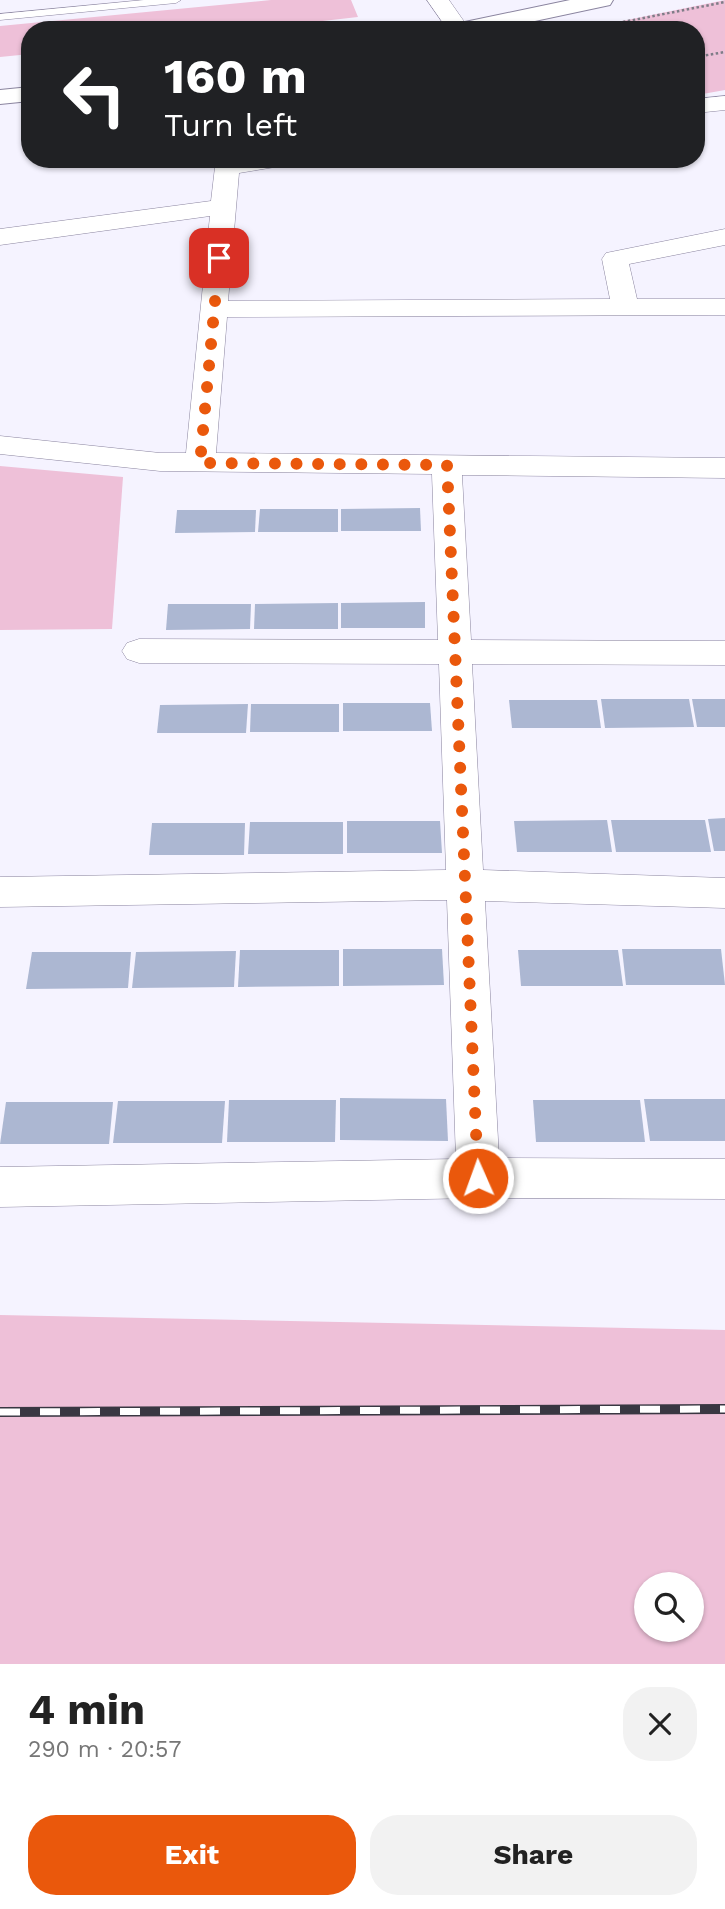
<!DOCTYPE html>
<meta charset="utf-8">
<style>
:root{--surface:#fff;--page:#f2f2f2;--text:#222;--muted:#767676;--accent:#ea580c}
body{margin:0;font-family:"Work Sans",sans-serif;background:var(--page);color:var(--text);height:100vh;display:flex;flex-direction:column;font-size:26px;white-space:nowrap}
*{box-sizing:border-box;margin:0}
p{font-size:23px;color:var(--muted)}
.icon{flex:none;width:38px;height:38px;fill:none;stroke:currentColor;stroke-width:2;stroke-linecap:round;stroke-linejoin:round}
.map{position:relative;height:1664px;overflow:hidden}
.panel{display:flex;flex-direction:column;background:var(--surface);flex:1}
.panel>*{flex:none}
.top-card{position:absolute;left:21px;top:21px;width:684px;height:147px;border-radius:28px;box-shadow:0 2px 5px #0004;background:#202124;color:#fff;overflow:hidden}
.controls{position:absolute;left:634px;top:1572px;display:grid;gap:14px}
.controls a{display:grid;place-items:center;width:70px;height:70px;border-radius:50%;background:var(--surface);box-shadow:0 2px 5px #0004;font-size:35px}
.pin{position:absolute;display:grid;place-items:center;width:60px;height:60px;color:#fff;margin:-30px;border-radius:14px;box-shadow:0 4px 10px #0006}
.me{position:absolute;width:77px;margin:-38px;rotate:358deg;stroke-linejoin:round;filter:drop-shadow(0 0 5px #0008)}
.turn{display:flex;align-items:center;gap:24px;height:147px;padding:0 28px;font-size:32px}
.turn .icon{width:91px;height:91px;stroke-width:2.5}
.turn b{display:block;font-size:49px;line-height:60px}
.round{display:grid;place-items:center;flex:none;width:74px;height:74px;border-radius:28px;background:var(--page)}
.headline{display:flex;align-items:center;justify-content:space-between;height:119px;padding:0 28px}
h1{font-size:42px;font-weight:700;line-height:52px}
.button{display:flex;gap:14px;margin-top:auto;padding:14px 28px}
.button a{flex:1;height:80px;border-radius:28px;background:var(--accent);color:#fff;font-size:28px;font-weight:700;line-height:80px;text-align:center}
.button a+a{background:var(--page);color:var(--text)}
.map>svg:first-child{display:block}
</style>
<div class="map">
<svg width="725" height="1664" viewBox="0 0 725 1664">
<rect width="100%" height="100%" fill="#f5f3ff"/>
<g fill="#eec0d8" fill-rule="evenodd">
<polygon points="271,0 351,0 358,17 243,30 30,30 30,54 0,57 0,26"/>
<polygon points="725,0 725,90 697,95 696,30 578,30"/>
<polygon points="0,466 123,477 112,629 0,630"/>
<path d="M0,1315L725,1330V1664H0ZM646,1584H691V1629H646Z"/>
</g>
<g fill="#acb7d2">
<polygon points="420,508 421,531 341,531 341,509"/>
<polygon points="260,509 338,509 338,532 258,532"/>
<polygon points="177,510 256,510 255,532 175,533"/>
<polygon points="425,602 425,628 341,628 341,603"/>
<polygon points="338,603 338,629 254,629 255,604"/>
<polygon points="168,604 251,604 250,629 166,630"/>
<polygon points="601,699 689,699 694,727 605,728"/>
<polygon points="692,699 725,699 725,727 697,727"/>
<polygon points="509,700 597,700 601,728 512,728"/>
<polygon points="343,703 430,703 432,731 343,731"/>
<polygon points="248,704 246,733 157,733 160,705"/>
<polygon points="251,704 339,704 339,732 250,732"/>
<polygon points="725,818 725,851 714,851 708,819"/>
<polygon points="607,820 612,852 517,852 514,821"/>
<polygon points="611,820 705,820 711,852 616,852"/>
<polygon points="347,821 440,821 442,853 347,853"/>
<polygon points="250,822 343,822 343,854 248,854"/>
<polygon points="152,823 245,823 244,855 149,855"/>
<polygon points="343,949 442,949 444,985 343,986"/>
<polygon points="622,949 721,949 725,985 626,985"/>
<polygon points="240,950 339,950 339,986 238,987"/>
<polygon points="518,950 618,950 623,986 521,986"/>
<polygon points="236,951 234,987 132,988 136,952"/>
<polygon points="32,952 131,952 128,988 26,989"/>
<polygon points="340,1098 446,1099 448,1141 340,1140"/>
<polygon points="644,1099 725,1099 725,1141 650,1141"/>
<polygon points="229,1100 336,1100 335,1142 227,1142"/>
<polygon points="533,1100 640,1100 645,1142 536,1142"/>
<polygon points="118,1101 225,1101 222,1143 113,1143"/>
<polygon points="6,1102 113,1102 109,1144 0,1144"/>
</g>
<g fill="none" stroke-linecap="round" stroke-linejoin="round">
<g stroke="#8a849f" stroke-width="1">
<polygon id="lane" points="144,0 181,0 176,3 0,20 0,14"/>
</g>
<g stroke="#8a849f" stroke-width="1">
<g id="street">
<polygon points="427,0 449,0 470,30 448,30"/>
<polygon points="725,96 725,110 696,113 696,99"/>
<polygon points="230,159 296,159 293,164 239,173 228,301 610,299 602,259 606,253 725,229 725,245 629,264 637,299 725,299 725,315 227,317 216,453 725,458 725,478 462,475 471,640 725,641 725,665 472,664 483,870 725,878 725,908 485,901 499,1158 725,1159 725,1199 478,1198 0,1207 0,1167 456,1159 447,900 0,907 0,877 446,870 439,664 139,663 127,659 122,651 127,643 139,639 438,640 432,474 160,471 0,454 0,436 160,453 186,453 210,216 0,245 0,229 211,201 215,167 218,162"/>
</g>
</g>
<g stroke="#8a849f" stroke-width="2">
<g id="secondary">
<polygon points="570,0 613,0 610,5 493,30 449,30 452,25 460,23"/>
<polygon points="30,87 30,101 0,104 0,90"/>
</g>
</g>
<g stroke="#7e7c87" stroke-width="2.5" stroke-dasharray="2.5 2.5" stroke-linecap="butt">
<polyline points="618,23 725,2"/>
<polyline points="696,57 725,52"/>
</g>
<use href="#lane" fill="#fff" fill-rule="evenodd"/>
<use href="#street" fill="#fff" fill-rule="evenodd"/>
<use href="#secondary" fill="#fff" fill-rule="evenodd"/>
<g stroke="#393742" stroke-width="10">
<polyline id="rail" points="0,1412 725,1409"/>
</g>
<use href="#rail" stroke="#fff" stroke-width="7" stroke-dasharray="20" stroke-linecap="butt"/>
</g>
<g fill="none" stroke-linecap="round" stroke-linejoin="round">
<polyline stroke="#ea580c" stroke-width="12" stroke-dasharray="0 21.6" points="219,258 200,463 447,465 478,1178"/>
</g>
</svg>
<div class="controls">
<a><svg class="icon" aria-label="search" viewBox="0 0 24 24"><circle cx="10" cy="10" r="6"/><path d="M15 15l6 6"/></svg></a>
</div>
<div class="pin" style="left:219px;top:258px;background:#d93025"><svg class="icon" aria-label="arrive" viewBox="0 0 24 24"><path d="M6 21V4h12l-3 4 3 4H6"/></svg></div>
<svg class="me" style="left:478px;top:1178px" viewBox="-20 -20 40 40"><circle r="17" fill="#ea580c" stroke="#fff" stroke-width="3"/><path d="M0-11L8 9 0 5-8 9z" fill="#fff"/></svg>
<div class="top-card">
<div class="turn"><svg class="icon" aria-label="left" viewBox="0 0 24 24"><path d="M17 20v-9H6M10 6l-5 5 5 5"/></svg><div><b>160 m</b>Turn left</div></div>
</div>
</div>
<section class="panel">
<div class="headline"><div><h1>4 min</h1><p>290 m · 20:57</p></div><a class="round"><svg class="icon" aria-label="close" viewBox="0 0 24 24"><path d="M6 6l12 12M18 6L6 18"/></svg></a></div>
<div class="button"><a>Exit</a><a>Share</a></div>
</section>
